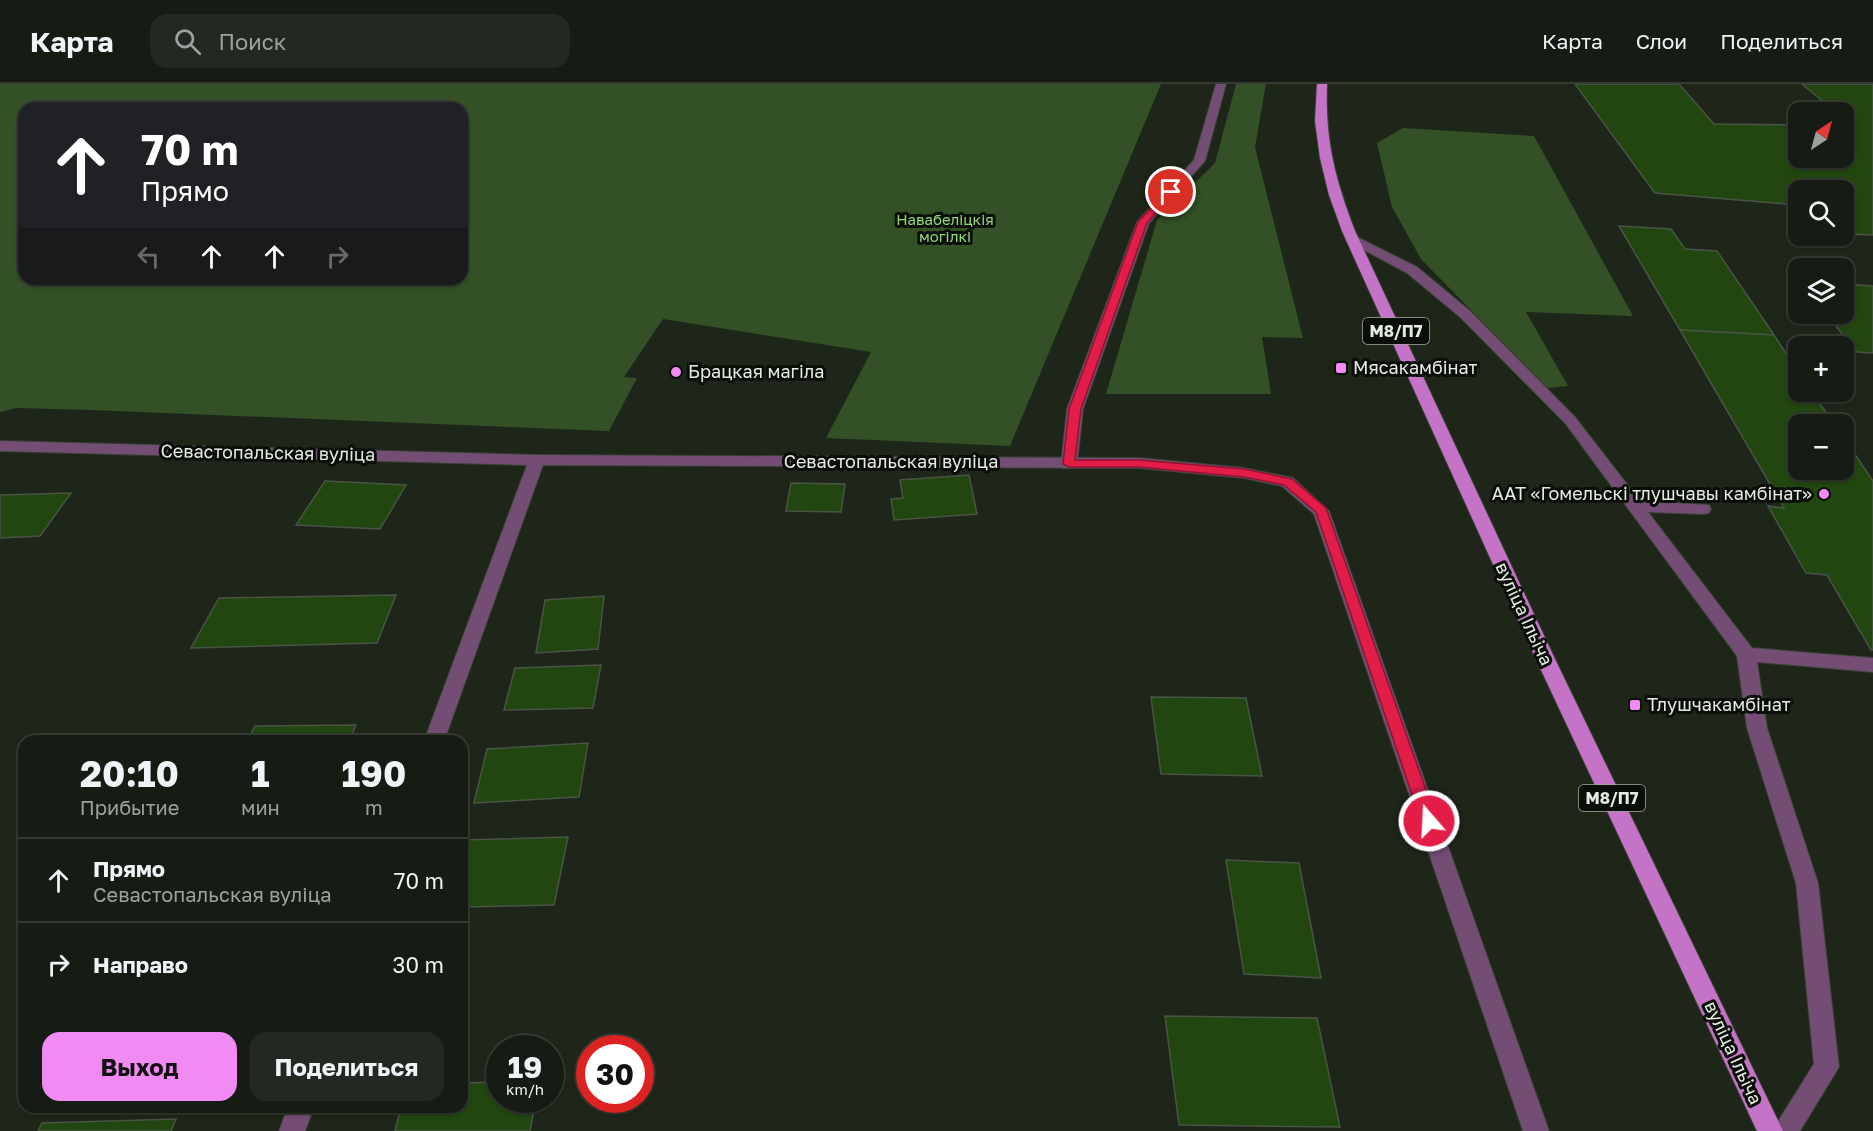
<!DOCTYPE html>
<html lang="ru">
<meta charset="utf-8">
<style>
:root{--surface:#161c14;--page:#232922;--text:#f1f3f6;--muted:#9ea1a0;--line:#353a34;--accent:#f28af3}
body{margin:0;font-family:"Golos Text",sans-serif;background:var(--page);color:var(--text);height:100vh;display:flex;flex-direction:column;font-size:22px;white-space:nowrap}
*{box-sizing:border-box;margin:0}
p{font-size:20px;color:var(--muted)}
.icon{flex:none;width:33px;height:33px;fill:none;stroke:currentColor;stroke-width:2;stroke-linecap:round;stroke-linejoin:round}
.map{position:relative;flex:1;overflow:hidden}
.drawer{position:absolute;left:18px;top:651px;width:450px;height:378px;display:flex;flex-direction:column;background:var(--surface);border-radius:18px;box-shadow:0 2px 4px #0004,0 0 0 2px var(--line)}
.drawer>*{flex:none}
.hud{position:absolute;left:18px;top:18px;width:450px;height:183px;border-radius:18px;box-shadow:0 2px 4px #0004,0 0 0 2px var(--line);background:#202124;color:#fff;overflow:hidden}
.needle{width:39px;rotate:36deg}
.controls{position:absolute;left:1788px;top:18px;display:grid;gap:12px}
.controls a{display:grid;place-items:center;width:66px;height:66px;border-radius:12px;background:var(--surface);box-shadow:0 2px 4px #0004,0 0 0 2px var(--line);font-size:30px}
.speed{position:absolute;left:486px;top:951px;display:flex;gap:12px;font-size:30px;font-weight:700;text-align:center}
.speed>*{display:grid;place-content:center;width:78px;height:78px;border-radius:50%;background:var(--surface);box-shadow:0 2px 4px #0004,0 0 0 2px var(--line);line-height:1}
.speed small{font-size:15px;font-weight:400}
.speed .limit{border:9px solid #d22;background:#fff;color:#111}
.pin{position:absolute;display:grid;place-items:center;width:51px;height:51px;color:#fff;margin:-26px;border:3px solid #fff;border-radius:50%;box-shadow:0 2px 6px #0007}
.me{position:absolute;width:66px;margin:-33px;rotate:341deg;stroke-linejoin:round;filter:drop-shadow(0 0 4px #0008)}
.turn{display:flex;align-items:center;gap:21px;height:126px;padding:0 24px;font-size:27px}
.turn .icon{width:78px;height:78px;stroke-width:2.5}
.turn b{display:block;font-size:42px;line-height:51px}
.lanes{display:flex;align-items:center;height:57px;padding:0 24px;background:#0003;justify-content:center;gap:30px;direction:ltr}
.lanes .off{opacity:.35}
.eta{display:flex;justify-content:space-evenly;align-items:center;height:102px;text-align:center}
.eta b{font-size:36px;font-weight:700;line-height:42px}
.action{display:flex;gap:12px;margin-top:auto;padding:12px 24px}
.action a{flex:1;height:69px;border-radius:18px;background:var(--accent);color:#111;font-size:24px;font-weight:700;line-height:69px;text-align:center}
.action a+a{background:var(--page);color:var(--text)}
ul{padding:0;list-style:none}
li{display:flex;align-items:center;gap:18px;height:84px;padding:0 24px;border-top:2px solid var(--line)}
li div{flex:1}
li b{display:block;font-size:22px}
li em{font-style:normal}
header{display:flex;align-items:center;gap:36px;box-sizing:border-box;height:84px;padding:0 30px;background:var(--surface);border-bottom:2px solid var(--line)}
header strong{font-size:28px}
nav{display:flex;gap:33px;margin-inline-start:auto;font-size:21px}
.search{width:420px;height:54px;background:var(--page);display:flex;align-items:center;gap:15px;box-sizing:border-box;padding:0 21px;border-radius:18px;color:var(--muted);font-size:22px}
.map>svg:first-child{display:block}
</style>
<header>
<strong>Карта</strong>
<div class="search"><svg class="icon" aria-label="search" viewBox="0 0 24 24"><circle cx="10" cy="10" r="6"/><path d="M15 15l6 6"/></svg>Поиск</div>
<nav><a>Карта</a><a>Слои</a><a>Поделиться</a></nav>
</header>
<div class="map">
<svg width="1873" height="1047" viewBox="0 0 1873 1047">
<rect width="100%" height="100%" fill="#1e261a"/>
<g fill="#335026" fill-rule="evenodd">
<path d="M0,0H1161L1010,362L826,354L871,268L663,235L624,293L637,294L609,347L91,326L16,324L0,328ZM24,24H462V195H24Z"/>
<polygon points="1236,0 1266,0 1255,63 1303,254 1262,253 1271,310 1106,310 1157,136 1215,79"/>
<polygon points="1403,44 1534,52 1633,232 1526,228 1568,302 1547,304 1421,175 1392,123 1377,59"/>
</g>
<g fill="#22460f" stroke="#4a5446" stroke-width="1.5">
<polygon points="1575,0 1679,0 1714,40 1798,41 1798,74 1844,74 1844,41 1851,41 1844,35 1844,28 1836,28 1802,0 1873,0 1873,151 1844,150 1844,106 1798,106 1798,121 1655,109"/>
<polygon points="1619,142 1671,145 1685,165 1717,167 1774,251 1680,246"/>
<polygon points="1844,200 1873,202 1873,269 1857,268 1826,230 1844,230"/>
<polygon points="1680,246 1774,251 1798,288 1798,308 1812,308 1834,340 1798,340 1798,386 1844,386 1844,354 1873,397 1873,566 1871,566 1827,491 1806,489 1768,422 1784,424"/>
<polygon points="969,391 977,430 894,436 891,415 903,414 900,396"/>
<polygon points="325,397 406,401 380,445 296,441"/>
<polygon points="791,399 845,400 841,428 786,427"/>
<polygon points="71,409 40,452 0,454 0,411"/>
<polygon points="396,511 377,559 191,564 219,514"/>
<polygon points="604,512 598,565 536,569 545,516"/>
<polygon points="601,581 593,624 504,626 515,584"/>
<polygon points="1151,613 1246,614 1262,692 1161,690"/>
<polygon points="356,641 349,657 247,657 255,642"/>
<polygon points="588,659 579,713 474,719 487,665"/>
<polygon points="568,753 554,821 462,823 462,756"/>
<polygon points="1226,776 1299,779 1321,894 1244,890"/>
<polygon points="1165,932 1317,934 1340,1043 1179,1041"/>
<polygon points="500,998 500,1016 536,1016 530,1047 395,1047 401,1023 462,1023 462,999"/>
<polygon points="176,1035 171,1047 38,1047 42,1039"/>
</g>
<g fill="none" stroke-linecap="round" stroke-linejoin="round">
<g stroke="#3a4236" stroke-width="2">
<g id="lane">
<polygon points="1216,0 1226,0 1205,77 1149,139 1083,325 1077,380 1075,384 1063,384 1061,380 1067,325 1137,138 1194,76"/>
<polygon points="1353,151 1417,183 1470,227 1575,333 1640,417 1709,421 1711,425 1709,429 1703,430 1648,428 1752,564 1873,574 1873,588 1757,578 1767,644 1818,799 1839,983 1800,1047 1772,1047 1814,980 1796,799 1747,644 1737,572 1565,339 1460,233 1407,189 1349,158 1347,155 1349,152"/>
</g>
</g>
<g stroke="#3a4236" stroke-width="2">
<g id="street">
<polygon points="0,357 537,371 1139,374 1244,384 1293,394 1329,427 1549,1047 1523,1047 1314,430 1282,402 1244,394 1139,384 543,381 444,657 424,657 527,381 0,367"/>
<polygon points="288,1023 314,1023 305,1047 279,1047"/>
</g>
</g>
<g stroke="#3a4236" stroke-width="2">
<path id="primary" d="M1317,0H1327C1325,57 1335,94 1355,147L1554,573L1783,1047H1757L1535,573L1342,147L1329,111L1320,74L1315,37Z"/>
</g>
<use href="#lane" fill="#744d74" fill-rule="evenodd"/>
<use href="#street" fill="#744d74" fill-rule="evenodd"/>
<use href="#primary" fill="#c573c6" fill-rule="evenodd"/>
</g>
<polygon fill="#e11d48" stroke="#92132f" stroke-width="1.5" points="1168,106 1175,108 1147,139 1081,325 1075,376 1139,376 1244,385 1292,395 1326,424 1437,737 1434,742 1429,744 1423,742 1421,737 1316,428 1284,401 1244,393 1139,383 1069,383 1063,380 1069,325 1138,138"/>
<g fill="#f28af3" stroke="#0a0e09" stroke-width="2">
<rect x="1335" y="278" width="12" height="12" rx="3"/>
<circle cx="676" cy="288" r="6"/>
<circle cx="1824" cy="410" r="6"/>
<rect x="1629" y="615" width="12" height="12" rx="3"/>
</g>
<g text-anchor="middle" stroke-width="6" stroke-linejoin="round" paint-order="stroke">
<g font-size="15" fill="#94d777" stroke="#0a0e09">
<text x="945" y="141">Навабеліцкія<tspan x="945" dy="17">могілкі</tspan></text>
</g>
<g fill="#0a0e09" stroke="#a3a9a1" stroke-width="1.5">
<rect x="1363" y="234" width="66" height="26" rx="4.5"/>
<rect x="1579" y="701" width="66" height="26" rx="4.5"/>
</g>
<g font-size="16" font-weight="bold" fill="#e5ebe2">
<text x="1396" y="253">М8/П7</text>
<text x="1612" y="720">М8/П7</text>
</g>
<g font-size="18" fill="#e5ebe2" stroke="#0a0e09" text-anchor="start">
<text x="1353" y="290">Мясакамбінат</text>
<text x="688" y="294">Брацкая магіла</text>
<text x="1812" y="416" text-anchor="end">ААТ «Гомельскі тлушчавы камбінат»</text>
<text x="1647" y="627">Тлушчакамбінат</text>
</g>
<g font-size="18" fill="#e5ebe2" stroke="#0a0e09">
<text transform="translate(268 369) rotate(1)" y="6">Севастопальская вуліца</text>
<text x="891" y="384">Севастопальская вуліца</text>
<text transform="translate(1524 530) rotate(65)" y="6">вуліца Ільіча</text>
<text transform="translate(1733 969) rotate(65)" y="6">вуліца Ільіча</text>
</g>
</g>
</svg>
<div class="controls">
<a><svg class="needle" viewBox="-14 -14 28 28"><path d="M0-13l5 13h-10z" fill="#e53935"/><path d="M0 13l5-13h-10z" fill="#9ea1a0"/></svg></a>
<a><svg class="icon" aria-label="search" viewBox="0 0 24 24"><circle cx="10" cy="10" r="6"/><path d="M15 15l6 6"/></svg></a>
<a><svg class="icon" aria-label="layers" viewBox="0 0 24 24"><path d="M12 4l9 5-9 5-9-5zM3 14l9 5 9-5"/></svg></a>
<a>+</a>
<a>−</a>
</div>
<div class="speed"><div>19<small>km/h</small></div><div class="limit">30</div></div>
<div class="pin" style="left:1171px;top:108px;background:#d93025"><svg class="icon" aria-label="arrive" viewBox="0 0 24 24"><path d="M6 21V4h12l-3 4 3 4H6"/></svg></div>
<svg class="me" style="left:1429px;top:737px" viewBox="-20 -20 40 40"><circle r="17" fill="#e11d48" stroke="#fff" stroke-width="3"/><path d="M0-11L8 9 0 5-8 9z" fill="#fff"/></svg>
<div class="hud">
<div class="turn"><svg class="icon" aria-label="ahead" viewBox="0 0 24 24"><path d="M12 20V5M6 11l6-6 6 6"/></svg><div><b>70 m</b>Прямо</div></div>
<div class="lanes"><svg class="icon off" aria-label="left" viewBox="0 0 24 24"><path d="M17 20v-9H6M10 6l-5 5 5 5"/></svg><svg class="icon" aria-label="ahead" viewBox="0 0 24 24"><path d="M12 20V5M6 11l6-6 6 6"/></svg><svg class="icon" aria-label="ahead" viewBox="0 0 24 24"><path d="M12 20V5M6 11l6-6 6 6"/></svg><svg class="icon off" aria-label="right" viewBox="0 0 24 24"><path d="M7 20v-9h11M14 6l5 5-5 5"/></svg></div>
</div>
<section class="drawer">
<div class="eta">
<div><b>20:10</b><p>Прибытие</p></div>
<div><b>1</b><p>мин</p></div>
<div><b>190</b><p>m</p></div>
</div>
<ul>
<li><svg class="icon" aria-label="ahead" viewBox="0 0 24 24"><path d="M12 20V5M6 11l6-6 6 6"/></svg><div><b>Прямо</b><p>Севастопальская вуліца</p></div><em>70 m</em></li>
<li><svg class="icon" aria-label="right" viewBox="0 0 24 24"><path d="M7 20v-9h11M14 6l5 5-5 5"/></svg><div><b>Направо</b></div><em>30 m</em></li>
</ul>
<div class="action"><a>Выход</a><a>Поделиться</a></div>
</section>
</div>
